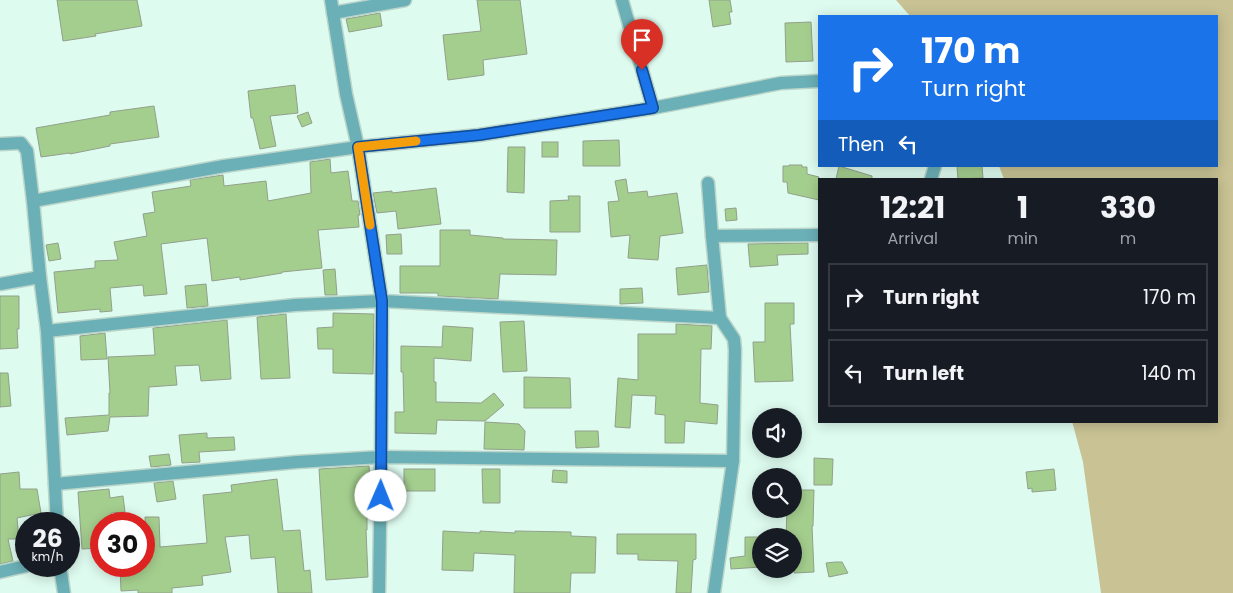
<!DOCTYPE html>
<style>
:root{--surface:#171b24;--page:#242831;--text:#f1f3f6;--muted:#9ea1a6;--line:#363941}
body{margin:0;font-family:Poppins,sans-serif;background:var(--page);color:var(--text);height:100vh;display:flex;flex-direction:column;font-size:19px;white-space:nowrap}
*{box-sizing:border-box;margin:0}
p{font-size:16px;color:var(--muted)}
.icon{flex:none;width:28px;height:28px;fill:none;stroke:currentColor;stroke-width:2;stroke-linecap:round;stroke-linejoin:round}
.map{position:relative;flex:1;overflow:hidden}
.side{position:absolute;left:818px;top:178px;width:400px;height:245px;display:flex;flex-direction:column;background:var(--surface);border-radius:0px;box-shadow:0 2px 12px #0003}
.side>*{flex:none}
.top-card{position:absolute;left:818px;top:15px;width:400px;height:152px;border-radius:0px;box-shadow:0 2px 12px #0003;background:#1a73e8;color:#fff;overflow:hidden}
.buttons{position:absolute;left:752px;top:408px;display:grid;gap:10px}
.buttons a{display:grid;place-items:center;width:50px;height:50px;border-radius:50%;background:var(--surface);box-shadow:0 2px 12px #0003;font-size:25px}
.speed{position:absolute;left:15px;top:512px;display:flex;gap:10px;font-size:25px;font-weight:700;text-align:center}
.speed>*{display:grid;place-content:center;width:65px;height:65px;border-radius:50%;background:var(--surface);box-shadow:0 2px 12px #0003;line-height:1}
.speed small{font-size:12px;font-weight:400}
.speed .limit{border:8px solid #d22;background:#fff;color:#111}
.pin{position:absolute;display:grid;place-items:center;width:42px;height:42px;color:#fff;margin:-51px -21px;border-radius:50% 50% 50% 0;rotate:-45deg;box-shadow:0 0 5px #0007}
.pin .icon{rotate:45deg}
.me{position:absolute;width:55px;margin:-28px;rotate:1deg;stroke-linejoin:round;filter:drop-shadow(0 0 4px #0008)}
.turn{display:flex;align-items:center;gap:18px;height:105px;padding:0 20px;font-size:22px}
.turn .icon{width:65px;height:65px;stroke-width:2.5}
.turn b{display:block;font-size:35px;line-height:42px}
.then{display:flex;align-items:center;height:48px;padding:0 20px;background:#0003;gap:10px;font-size:19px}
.eta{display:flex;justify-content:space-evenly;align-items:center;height:85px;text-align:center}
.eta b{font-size:30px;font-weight:700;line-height:35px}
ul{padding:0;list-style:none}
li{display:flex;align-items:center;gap:15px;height:68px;margin:0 10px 8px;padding:0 10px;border:2px solid var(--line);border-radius:0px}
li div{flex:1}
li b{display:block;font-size:19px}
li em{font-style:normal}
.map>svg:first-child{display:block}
</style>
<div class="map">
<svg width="1233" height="593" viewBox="0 0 1233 593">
<rect width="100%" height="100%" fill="#defbef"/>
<polygon fill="#c8c294" points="896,0 1233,0 1233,593 1101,593 1083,462 1072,421 1216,421 1216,179 1004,179 999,166 1216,166 1216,16 910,16"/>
<g fill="#a4ce8e" stroke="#92a08b">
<polygon points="57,0 137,0 142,26 95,34 96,36 63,41"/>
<polygon points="477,0 520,0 527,54 483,60 484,75 448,80 443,35 481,31"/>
<polygon points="709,0 730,0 732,12 729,12 731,24 713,27"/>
<polygon points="380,13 382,26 349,32 346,19"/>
<polygon points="811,22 813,61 786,62 785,23"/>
<polygon points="295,85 298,113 270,116 276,146 260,149 253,118 251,118 248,91"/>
<polygon points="154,106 159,137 110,144 110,146 70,154 70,153 41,157 36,128 110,115 110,112"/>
<polygon points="308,112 312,123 302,127 297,116"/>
<polygon points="619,140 620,166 583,166 583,141"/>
<rect x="542" y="142" width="16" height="15"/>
<polygon points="508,147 525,147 524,193 507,192"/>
<polygon points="330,159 331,173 348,171 352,201 358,201 360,215 358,215 359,227 318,230 322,268 282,272 282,273 240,280 240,277 212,281 207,238 161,244 167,294 144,296 143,285 110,288 112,311 100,312 100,309 58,313 54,272 95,268 95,261 118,260 114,242 147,236 143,214 155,212 152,192 191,186 190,180 223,175 224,186 266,181 268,201 311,193 310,162"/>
<polygon points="789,165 802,165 802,167 807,167 807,174 819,177 819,200 788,193 787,182 783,182 783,166 789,166"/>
<polygon points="839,166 872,176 872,179 836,179"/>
<polygon points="957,166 982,166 983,178 958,179"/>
<polygon points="626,179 628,193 647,191 648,197 677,193 683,233 660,236 658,260 628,258 630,235 611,237 608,202 619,201 615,181"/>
<polygon points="436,188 441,224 398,229 396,211 377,213 373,193 392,191 392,193"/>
<polygon points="568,196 580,196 580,232 550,232 550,201 569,200"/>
<polygon points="736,208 737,220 726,221 725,209"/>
<polygon points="440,230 470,230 470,235 503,238 503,239 557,240 556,275 500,274 498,299 438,296 438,293 400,293 400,266 440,266"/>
<polygon points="401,234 402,254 387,254 386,235"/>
<polygon points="58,243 61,259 49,261 46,245"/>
<polygon points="808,243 808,254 777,255 778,265 750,267 748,244"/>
<polygon points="707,265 709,292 678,295 676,268"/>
<polygon points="335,269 337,295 325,295 323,270"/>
<polygon points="206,284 208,306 187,308 185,286"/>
<polygon points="642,288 643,303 620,304 620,289"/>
<polygon points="0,296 19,296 19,329 17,329 18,348 0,349"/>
<polygon points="765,303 794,303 794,324 790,324 793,381 755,382 753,342 765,342"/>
<polygon points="333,313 374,314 373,374 333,373 333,349 318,349 317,328 333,327"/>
<polygon points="286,314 290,378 261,379 257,317"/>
<polygon points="227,320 231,379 201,381 199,365 175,366 177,385 149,387 148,416 110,417 108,431 67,435 65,418 109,415 109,393 110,393 108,357 155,355 153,328"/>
<polygon points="524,321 527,371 503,372 500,322"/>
<polygon points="676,324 712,326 711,349 701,349 700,403 718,405 717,424 685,421 684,443 665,443 665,415 655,414 656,396 632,395 630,428 615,427 618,378 638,380 638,334 676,334"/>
<polygon points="443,326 473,328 471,361 434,358 434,382 436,382 436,402 481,403 494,393 504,405 485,421 437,420 436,434 395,433 395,412 404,412 403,372 401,372 401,346 442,347"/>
<polygon points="105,333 107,359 81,360 80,336"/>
<polygon points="0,373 8,373 11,406 0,407"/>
<polygon points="524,377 570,378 571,408 524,408"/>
<polygon points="485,422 519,424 525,431 524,450 484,449"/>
<polygon points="575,431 598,431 599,447 576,448"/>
<polygon points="207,433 207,438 234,437 235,450 199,452 200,462 182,463 179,435"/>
<polygon points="169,454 171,465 151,467 149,456"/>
<polygon points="814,458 833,459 832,485 814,485"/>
<polygon points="369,466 371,496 367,496 367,530 366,530 368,577 326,580 319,469"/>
<rect x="404" y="469" width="31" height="22"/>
<polygon points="482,469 500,469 500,503 483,503"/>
<polygon points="1054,469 1056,490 1032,492 1032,488 1028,489 1026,472"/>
<polygon points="553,470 567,471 567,483 552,482"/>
<polygon points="19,472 20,489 37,489 41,513 17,518 19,539 8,539 13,561 0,564 0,474"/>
<polygon points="277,479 283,531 300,530 304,571 310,570 312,593 278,593 275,557 251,559 249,535 225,537 231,572 202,576 203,585 172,588 172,593 138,593 138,590 121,591 120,566 144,566 144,552 146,552 145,517 159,517 160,547 207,543 203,495 232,492 231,485"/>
<polygon points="173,481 176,499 157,502 154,483"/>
<polygon points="109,489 110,498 123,496 125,512 111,513 112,524 101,524 101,548 82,549 78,492"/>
<polygon points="794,490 814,490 813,526 812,526 814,572 794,573 794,536 786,536 787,509 794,509"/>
<polygon points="443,531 480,533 480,531 515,533 515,531 571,532 571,536 596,537 595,573 571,573 570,593 514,593 515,555 474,553 473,571 442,570"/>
<polygon points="617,534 696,534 696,559 693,560 691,593 676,593 678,561 638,560 638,554 617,554"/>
<polygon points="745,537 761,537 761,567 731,569 730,558 745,556"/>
<polygon points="835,562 842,562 848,573 829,577 826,563"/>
</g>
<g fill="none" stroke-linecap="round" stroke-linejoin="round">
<g stroke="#bbd5ca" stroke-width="15">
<g id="street">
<polyline points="331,0 346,94 358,147 382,301 381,457 379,593"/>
<polyline points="622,0 653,108"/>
<polyline points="333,13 405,0"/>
<polyline points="0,144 21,143 27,151 33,201 40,277 47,331 57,524"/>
<polyline points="931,179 935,166"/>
<polyline points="708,183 712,236 720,318"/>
<polyline points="33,201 224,166 358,147 479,135 653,108 781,83 819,81"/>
<polyline points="712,236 819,235"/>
<polyline points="0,284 40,277"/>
<polyline points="47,331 295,305 382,301 720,318 734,339 735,350 733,461 714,593"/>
<polyline points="55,484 297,462 381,457 733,461"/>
<polyline points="60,566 64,593"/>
<polyline points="0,572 26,566"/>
</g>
</g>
<use href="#street" stroke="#6ab0b6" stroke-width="12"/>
</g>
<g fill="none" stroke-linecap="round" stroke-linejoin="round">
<g stroke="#114b97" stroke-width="12">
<polyline id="route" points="381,496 382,301 358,147 479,135 653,108 642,70"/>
</g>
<use href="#route" stroke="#1a73e8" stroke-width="9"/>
<polyline stroke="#f59e0b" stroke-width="9" points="370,225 358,147 416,141"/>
</g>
</svg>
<div class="buttons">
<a><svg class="icon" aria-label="sound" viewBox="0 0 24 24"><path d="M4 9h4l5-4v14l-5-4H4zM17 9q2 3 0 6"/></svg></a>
<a><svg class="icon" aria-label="search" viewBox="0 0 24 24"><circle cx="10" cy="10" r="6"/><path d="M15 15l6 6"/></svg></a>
<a><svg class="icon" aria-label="layers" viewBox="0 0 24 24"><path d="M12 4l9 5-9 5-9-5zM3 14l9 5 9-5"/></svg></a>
</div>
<div class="speed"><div>26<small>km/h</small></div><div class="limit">30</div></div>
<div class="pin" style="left:642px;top:70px;background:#d93025"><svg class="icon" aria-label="arrive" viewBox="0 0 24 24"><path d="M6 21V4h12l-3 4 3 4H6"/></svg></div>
<svg class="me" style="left:381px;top:496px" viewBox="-20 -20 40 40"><circle r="19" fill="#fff"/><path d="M0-13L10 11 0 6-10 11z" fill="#1a73e8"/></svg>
<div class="top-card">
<div class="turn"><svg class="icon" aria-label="right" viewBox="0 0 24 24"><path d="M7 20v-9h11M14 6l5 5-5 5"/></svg><div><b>170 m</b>Turn right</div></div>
<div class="then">Then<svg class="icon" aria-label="left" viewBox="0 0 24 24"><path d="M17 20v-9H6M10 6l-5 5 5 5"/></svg></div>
</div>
<section class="side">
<div class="eta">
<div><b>12:21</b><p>Arrival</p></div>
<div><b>1</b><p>min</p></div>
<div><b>330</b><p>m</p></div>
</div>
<ul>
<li><svg class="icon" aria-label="right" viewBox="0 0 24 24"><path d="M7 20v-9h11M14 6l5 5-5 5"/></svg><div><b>Turn right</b></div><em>170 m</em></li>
<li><svg class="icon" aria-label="left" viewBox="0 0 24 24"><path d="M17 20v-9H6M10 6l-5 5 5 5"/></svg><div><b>Turn left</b></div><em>140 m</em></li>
</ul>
</section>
</div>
